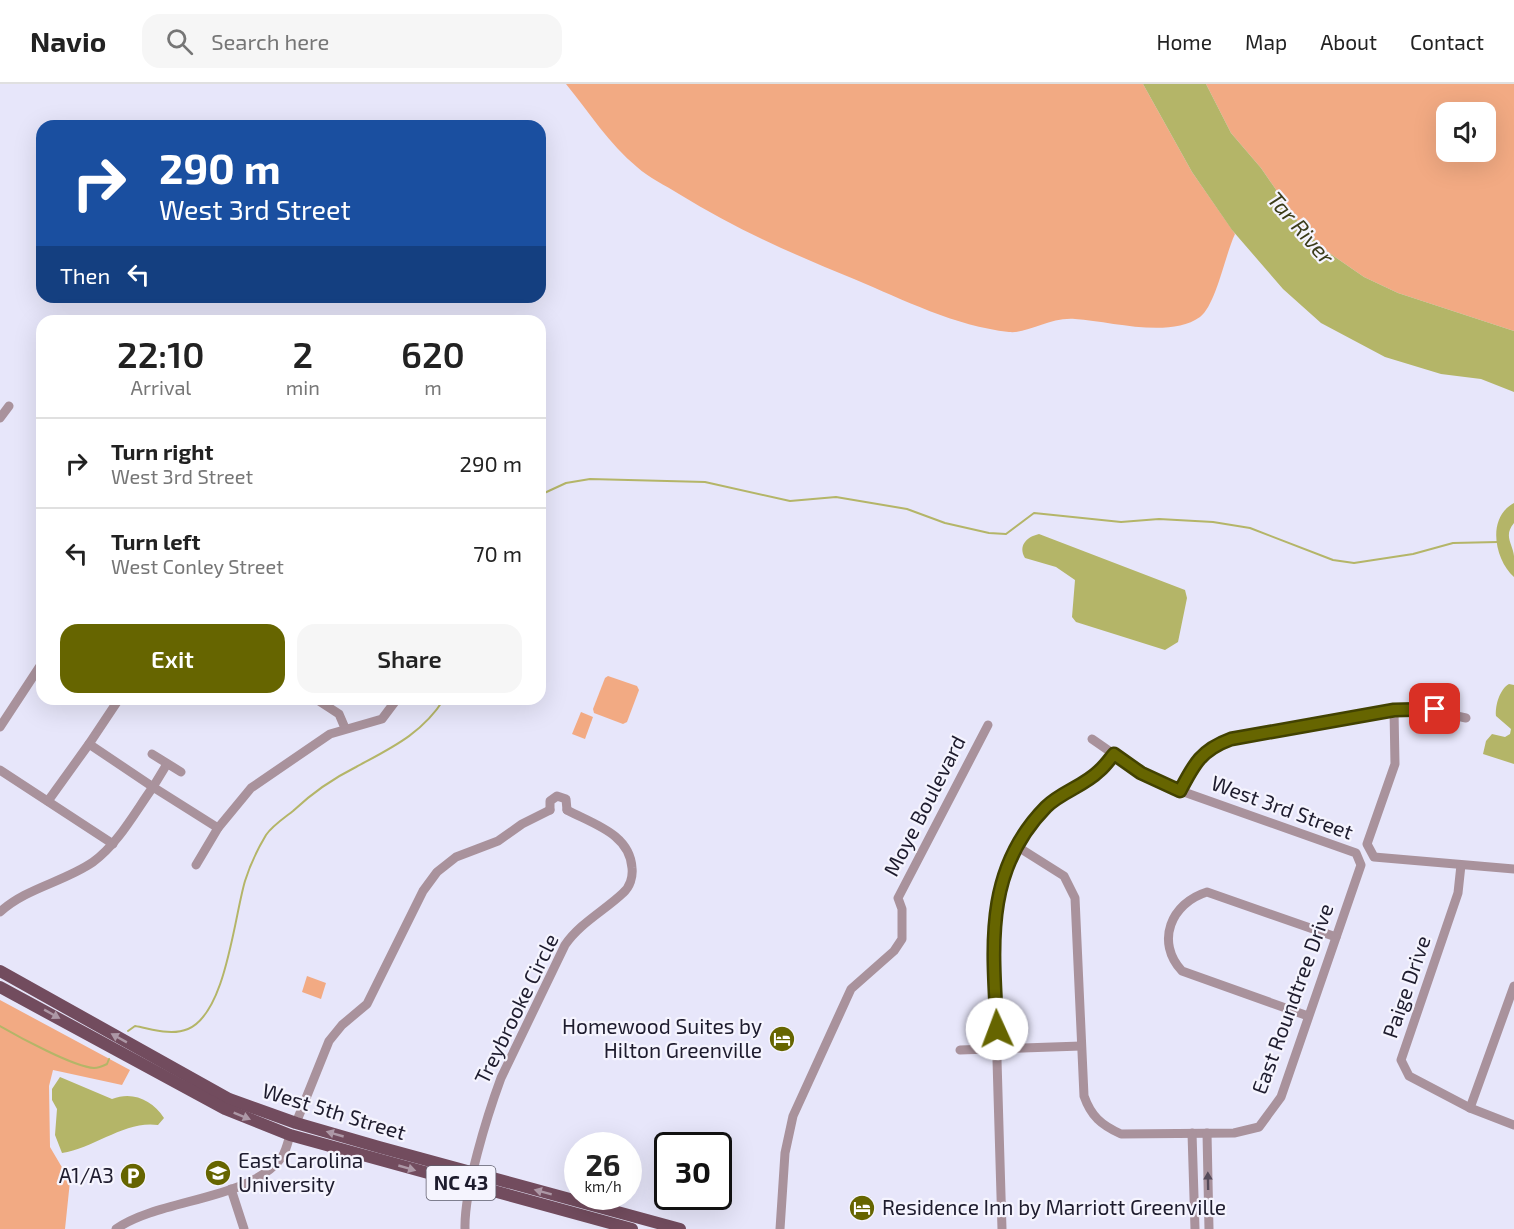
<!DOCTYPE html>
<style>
:root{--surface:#fff;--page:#f6f6f6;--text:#222;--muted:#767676;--line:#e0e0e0;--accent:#666500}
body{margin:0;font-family:"Exo 2",sans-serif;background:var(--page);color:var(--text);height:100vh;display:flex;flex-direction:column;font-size:22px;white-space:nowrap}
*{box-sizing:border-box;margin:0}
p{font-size:20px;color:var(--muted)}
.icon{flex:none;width:33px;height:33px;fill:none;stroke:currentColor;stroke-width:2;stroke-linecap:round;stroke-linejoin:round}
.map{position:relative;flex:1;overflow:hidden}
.panel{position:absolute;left:36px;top:231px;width:510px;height:390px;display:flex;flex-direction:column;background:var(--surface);border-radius:18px;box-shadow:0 6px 24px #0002}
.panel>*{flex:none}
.guide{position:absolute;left:36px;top:36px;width:510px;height:183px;border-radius:18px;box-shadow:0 6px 24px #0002;background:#1a4fa0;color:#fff;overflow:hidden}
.buttons{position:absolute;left:1436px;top:18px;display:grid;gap:12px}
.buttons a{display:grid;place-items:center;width:60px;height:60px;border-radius:12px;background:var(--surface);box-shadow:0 6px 24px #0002;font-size:30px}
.speed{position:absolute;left:564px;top:1048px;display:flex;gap:12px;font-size:30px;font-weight:700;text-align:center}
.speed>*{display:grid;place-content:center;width:78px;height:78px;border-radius:50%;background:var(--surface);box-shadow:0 6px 24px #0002;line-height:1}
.speed small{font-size:15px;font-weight:400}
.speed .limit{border:3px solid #111;border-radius:9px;background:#fff;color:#111}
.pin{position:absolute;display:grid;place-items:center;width:51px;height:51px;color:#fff;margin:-26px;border-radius:12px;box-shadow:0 3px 9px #0006}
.me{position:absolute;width:66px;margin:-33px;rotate:358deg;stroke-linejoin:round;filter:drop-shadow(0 0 4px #0008)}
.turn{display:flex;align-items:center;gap:21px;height:126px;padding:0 24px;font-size:27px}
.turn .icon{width:78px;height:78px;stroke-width:2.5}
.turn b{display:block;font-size:42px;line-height:51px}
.then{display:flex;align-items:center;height:57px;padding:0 24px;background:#0003;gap:12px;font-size:22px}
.eta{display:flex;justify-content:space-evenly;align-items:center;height:102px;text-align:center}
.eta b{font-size:36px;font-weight:600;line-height:42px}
.action{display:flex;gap:12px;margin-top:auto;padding:12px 24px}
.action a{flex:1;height:69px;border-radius:18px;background:var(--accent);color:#fff;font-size:24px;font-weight:600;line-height:69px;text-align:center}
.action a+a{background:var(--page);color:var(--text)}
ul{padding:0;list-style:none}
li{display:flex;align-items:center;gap:18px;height:90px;padding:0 24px;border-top:2px solid var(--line)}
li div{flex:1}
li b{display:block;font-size:22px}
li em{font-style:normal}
header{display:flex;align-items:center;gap:36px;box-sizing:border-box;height:84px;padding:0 30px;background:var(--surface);border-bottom:2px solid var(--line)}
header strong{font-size:28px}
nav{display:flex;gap:33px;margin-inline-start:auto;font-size:21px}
.search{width:420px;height:54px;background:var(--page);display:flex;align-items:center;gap:15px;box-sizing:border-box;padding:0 21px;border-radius:18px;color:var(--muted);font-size:22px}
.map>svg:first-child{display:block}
</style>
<header>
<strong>Navio</strong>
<div class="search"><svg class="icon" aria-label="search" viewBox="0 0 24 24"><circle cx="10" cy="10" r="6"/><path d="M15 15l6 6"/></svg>Search here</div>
<nav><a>Home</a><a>Map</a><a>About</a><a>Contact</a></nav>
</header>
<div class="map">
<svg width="1514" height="1145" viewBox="0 0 1514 1145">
<rect width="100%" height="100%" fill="#e7e6fa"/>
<g fill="#f2aa83" fill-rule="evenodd">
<path d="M566,0H1143L1192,88L1235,150C1225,171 1216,221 1200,233C1169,255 1110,237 1075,235C1049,233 1028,250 1009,248C955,242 904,216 854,195C793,170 735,145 679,110C665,101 649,94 637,83C609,60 589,28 566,0Z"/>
<path d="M1206,0H1514V247L1398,209L1364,193L1322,164L1297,136L1261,84L1231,49ZM1446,28H1485V68H1446Z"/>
<polygon points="608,592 637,602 639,606 627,638 623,640 594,629 593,625 605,594"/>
<polygon points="581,628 593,633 585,655 572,650"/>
<polygon points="307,892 326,899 321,915 302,908"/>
<polygon points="0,916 130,986 122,1001 53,986 49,1002 50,1063 70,1097 65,1145 0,1145"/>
</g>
<g fill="#b4b568">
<polygon points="1143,0 1206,0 1231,49 1261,84 1297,136 1322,164 1364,193 1398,209 1514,247 1514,308 1481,295 1441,290 1385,273 1321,239 1283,205 1232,146 1192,88"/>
<path d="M1514,419V439C1503,452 1513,460 1514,472C1514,479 1514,486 1514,493C1495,476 1486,434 1514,419Z"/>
<path d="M1039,450L1185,506L1187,514L1178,558L1165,566L1076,538L1072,533L1075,496L1056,483L1025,474C1018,462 1026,453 1039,450Z"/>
<path d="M1509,600L1514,601V680L1483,670L1486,657L1492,650L1505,653L1510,650L1511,645L1496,632C1495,621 1500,605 1509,600Z"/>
<path d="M60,993L112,1015C133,1007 152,1016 164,1034L158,1041C126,1036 94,1064 62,1069L55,1051L57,1025L52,1016V1005Z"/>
</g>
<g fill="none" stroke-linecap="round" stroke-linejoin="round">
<g stroke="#b4b568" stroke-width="2">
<polyline points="540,411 566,399 590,395 705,398 790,417 836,413 907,425 945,439 989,449 1006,450 1034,429 1121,438 1159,435 1213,438 1250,444 1333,476 1354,479 1413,470 1453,459 1498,458"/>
<path d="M0,942C19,953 74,983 94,984C99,984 103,982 107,980L109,975"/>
<path d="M128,947L135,942C152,945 171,952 188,945C226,929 234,834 245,797C250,781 257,766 266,751C272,742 284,734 293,727C312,709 332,695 356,683C391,664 422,650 444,615"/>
</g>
<g stroke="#a9929c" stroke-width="9">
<polyline points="0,334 9,322"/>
<polyline points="316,615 339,630 345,644"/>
<polyline points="1394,626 1395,680 1367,760 1374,773 1514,785"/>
<polyline points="0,643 42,579"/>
<polyline points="89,660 119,615"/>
<polyline points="152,670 181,688"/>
<polyline points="0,686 113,760"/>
<path d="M1181,707C1194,680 1201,666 1231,655L1419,624L1466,634"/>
<polyline points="48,717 89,660 153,703 167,680"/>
<polyline points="550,726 550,717 557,712 566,715 567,726"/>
<polyline points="218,744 251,704 330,650 382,635 397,615"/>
<path d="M1018,763L1064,792L1075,814L1084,1012C1091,1032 1101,1041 1121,1050L1234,1049L1259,1043L1281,1013L1361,781L1356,769L1181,707L1141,689L1092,655"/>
<polyline points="1461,781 1458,809 1401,976 1409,992 1470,1024 1514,1041"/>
<path d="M0,828C26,804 64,798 93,778C118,760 135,728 153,703L218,744L196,781"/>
<path d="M1308,932L1182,887C1155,858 1171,819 1207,808L1336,853"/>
<polyline points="960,966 1081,962"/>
<polyline points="1470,1024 1514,902"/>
<polyline points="296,1039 329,957 342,941 367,920 423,807 437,788 456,773 498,757 522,740 550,726"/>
<polyline points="1192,1049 1195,1145"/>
<polyline points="1207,1049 1209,1145"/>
<polyline points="231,1105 244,1145"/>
<path d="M116,1145C161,1114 249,1117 282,1073C286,1067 288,1058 290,1051"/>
<path d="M465,1145C464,1106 487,1032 501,994L565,861C580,839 604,827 623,809C630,803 633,793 632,784C630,750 593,740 567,726"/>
<polyline points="780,1145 785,1069 793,1032 851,905 894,867 902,855 902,825 898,814 988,641"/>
<path d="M1002,1145L993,841C1001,800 1014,750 1049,721C1072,702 1093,695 1114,670"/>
</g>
<g stroke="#724c5e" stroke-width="12">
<polyline points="0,887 229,1015 296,1039 379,1063 680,1145"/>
<polyline points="0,903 225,1025 290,1051 632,1145"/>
</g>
</g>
<defs><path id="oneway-solid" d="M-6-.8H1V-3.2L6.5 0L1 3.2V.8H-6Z" transform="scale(1.5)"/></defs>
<g fill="#ad98a6">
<use href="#oneway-solid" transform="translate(52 930) rotate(29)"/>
<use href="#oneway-solid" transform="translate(119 954) rotate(-151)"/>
<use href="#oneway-solid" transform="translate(242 1032) rotate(22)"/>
<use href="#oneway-solid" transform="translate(335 1050) rotate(-164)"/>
<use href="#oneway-solid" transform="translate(407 1084) rotate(16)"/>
<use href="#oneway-solid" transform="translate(543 1108) rotate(-165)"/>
</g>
<use fill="#564b5a" href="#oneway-solid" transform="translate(1208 1097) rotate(-91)"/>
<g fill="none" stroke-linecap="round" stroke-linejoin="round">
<g stroke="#424200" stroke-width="15">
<path id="route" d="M997,945C993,864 983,787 1046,723C1061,708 1084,702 1099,687C1105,682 1109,676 1114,670L1141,689L1180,707C1194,680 1201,666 1231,655L1394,626L1435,625"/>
</g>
<use href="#route" stroke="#666500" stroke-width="10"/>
</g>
<defs>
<g id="hotel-disc" transform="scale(1.35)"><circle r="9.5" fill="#666500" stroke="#f5f4fe"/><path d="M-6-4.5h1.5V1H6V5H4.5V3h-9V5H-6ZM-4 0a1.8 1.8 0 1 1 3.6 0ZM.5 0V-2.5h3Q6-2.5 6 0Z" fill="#fff"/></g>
<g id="university-disc" transform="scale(1.35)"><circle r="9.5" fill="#666500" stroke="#f5f4fe"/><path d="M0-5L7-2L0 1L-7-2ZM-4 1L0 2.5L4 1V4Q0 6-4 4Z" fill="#fff"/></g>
<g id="parking-disc" transform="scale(1.35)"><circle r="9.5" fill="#666500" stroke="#f5f4fe"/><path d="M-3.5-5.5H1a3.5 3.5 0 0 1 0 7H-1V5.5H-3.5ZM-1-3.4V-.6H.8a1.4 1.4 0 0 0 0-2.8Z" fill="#fff"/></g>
</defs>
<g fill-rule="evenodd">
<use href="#hotel-disc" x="782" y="955"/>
<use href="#university-disc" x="218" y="1089"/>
<use href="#parking-disc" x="133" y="1092"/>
<use href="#hotel-disc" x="862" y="1124"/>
</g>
<g text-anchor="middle" stroke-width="4.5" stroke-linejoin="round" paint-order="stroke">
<rect fill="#f5f4fe" stroke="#5e5d6c" stroke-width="1.5" x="426.5" y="1082" width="69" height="34" rx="4.5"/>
<g font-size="20" font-weight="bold" fill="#1e1c2e">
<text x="461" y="1106">NC 43</text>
</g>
<g font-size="21" fill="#1e1c2e" stroke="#f5f4fe">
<text transform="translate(925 722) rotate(-63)" y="7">Moye Boulevard</text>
<text transform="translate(1282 724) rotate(20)" y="7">West 3rd Street</text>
<text transform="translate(1407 903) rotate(-71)" y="7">Paige Drive</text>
<text transform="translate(1293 915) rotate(-70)" y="7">East Roundtree Drive</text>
<text transform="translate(517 925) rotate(-64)" y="7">Treybrooke Circle</text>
<text transform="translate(334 1028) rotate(17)" y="7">West 5th Street</text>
</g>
<g font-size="21" fill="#1e1c2e" stroke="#f5f4fe" text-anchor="end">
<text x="762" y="950">Homewood Suites by<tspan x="762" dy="24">Hilton Greenville</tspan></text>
<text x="238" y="1084" text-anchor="start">East Carolina<tspan x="238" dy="24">University</tspan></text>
<text x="114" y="1099">A1/A3</text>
<text x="882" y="1131" text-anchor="start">Residence Inn by Marriott Greenville</text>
</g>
<g font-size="22" font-style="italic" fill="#3b3c1a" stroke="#f5f4fe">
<text transform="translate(1301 144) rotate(49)" y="8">Tar River</text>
</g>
</g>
</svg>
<div class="buttons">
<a><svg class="icon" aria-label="sound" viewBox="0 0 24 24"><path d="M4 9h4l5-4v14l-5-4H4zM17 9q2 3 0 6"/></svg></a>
</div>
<div class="speed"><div>26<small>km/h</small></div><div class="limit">30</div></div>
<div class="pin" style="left:1435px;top:625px;background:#d93025"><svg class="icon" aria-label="arrive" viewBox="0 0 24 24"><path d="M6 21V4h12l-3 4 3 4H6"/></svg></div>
<svg class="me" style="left:997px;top:945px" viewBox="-20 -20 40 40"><circle r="19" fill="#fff"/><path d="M0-13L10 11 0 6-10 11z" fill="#666500"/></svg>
<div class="guide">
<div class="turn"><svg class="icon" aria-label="right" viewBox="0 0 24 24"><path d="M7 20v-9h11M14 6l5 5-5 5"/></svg><div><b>290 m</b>West 3rd Street</div></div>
<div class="then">Then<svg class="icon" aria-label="left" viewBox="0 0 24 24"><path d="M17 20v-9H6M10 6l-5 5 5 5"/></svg></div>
</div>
<section class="panel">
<div class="eta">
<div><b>22:10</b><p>Arrival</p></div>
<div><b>2</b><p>min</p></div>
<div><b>620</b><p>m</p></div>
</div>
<ul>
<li><svg class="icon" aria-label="right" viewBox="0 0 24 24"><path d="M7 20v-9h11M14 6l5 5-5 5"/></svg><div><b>Turn right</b><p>West 3rd Street</p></div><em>290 m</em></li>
<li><svg class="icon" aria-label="left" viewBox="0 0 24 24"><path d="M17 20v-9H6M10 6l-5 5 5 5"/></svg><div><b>Turn left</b><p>West Conley Street</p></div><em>70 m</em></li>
</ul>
<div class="action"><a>Exit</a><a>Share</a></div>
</section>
</div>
